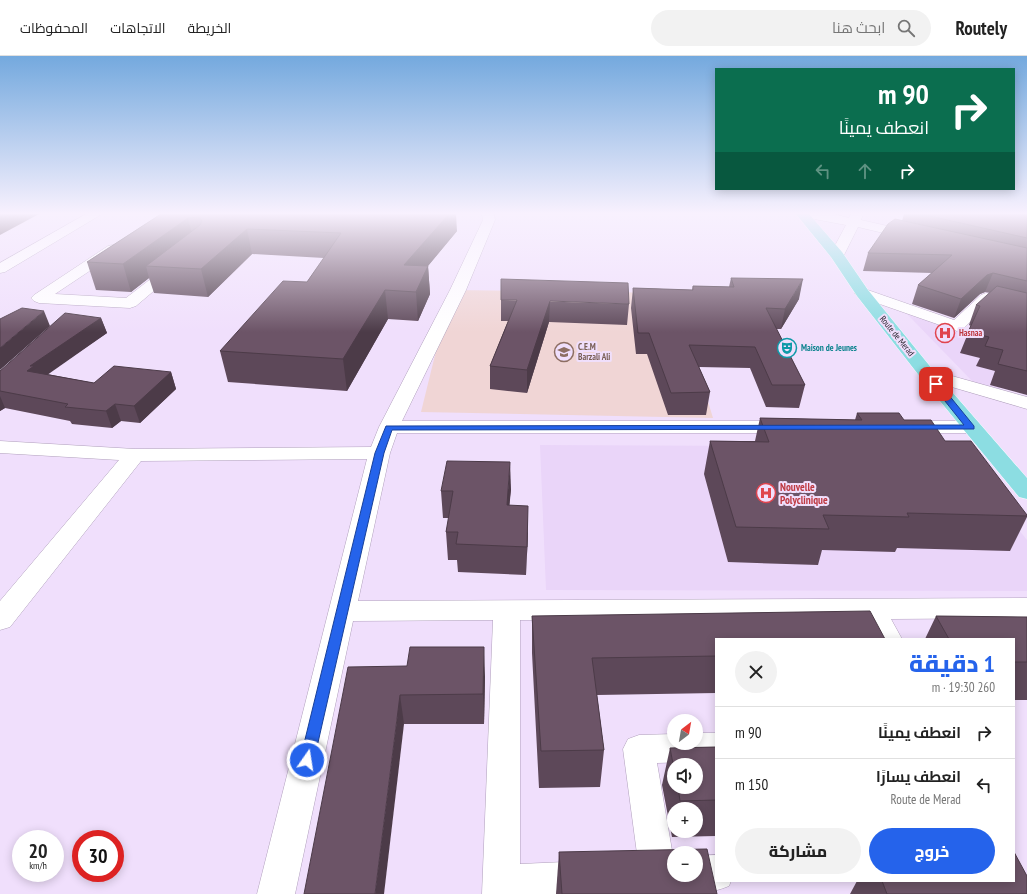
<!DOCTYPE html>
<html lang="ar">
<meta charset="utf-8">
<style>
:root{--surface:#fff;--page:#f2f2f2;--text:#222;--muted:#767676;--line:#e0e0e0;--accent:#2563eb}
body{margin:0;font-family:"PT Sans Narrow",Cairo,sans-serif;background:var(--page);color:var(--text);direction:rtl;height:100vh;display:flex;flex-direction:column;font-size:15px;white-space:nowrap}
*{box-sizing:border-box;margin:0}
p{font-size:13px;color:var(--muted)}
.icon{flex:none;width:22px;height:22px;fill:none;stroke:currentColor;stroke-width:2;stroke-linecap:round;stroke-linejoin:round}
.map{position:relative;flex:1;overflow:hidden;direction:ltr}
.side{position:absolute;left:715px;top:582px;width:300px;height:244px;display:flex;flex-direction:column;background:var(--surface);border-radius:0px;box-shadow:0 2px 10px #0003;direction:rtl}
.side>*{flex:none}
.hud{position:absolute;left:715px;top:12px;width:300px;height:122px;border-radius:0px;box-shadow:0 2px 10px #0003;direction:rtl;background:#0b6e4f;color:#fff;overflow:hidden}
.needle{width:26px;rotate:31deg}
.tools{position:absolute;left:667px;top:658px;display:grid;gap:8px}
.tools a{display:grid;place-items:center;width:36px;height:36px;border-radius:50%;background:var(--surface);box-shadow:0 2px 10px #0003;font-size:20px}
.speed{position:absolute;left:12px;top:774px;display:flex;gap:8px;font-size:20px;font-weight:700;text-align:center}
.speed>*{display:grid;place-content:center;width:52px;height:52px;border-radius:50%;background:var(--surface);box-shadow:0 2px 10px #0003;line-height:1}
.speed small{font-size:10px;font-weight:400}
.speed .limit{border:6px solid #d22;background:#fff;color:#111}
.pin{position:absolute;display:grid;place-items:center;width:34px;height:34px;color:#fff;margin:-17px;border-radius:8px;box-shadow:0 2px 6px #0006}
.me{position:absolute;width:44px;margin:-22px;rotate:13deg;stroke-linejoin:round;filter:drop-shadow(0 0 3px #0008)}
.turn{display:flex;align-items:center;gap:14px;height:84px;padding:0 20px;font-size:18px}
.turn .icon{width:52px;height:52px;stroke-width:2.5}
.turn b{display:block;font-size:28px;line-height:34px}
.lanes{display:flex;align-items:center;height:38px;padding:0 20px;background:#0003;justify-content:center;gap:20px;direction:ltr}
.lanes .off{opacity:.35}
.round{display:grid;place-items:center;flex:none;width:42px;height:42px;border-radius:21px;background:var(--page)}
.headline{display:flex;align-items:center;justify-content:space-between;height:68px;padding:0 20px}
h1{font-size:24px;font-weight:800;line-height:30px;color:var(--accent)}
.action{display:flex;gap:8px;margin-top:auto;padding:8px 20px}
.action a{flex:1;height:46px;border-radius:24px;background:var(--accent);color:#fff;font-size:16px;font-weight:800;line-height:46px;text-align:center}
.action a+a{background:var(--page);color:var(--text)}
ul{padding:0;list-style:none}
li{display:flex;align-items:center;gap:12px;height:52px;padding:0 20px;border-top:1px solid var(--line)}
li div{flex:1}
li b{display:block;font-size:15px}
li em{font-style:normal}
header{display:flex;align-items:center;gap:24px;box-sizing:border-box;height:56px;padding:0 20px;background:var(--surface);border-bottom:1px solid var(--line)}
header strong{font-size:19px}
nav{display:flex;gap:22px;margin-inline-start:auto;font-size:14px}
.search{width:280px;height:36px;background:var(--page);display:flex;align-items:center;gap:10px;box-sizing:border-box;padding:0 14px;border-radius:22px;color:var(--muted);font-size:15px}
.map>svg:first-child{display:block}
</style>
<header>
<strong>Routely</strong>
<div class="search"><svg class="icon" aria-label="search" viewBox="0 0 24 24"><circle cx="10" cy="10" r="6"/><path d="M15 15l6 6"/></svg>ابحث هنا</div>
<nav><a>الخريطة</a><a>الاتجاهات</a><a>المحفوظات</a></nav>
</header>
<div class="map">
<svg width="1027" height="838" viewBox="0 0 1027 838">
<rect width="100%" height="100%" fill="#f0dffc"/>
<g fill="#ead5f9">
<polygon points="906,257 1021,297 999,335 974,327"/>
<polygon points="540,389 953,391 1027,484 1027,535 546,534"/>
</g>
<polygon fill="#f0d5d5" points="451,234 675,237 713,362 421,356"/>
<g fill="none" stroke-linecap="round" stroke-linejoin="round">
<g stroke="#b0a0bc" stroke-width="1">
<g id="minor">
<polygon points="86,158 102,158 5,216 0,217 0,207"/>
<polygon points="482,158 494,158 495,164 466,234 402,365 788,365 795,367 798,371 795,375 788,377 397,377 390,397 358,545 1027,542 1027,562 891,563 902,583 874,583 863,563 520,564 520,808 587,805 600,810 605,823 600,836 595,838 482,838 493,564 353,565 295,838 257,838 367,403 141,405 10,571 0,574 0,545 119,404 0,397 0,385 135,393 371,391 379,371 450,234 483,164"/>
<polygon points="803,158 834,158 849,162 851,158 863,158 861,164 918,177 920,180 918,183 913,184 858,171 844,199 842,202 832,202 830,199 846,169 809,162"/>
<polygon points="113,189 118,190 120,193 118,196 55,238 126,242 170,208 180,208 182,211 136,250 130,252 39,247 34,245 31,242 34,239 108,190"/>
<polygon points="862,232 954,264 981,239 986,237 1027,247 1027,257 989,247 963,273 957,275 857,240 854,237 857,234"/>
<polygon points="927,313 1027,341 1027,353 921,322 918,318 921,314"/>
<polygon points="906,365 971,365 978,367 981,371 978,375 971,377 906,377 899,375 896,371 899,367"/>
<polygon points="696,677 716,677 716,705 657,707 674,806 674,819 676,820 671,833 657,838 645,833 640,820 623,693 628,683 639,679 674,678 674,687 696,687"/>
<path d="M716,799V825H731L729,830C712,837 700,838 683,831L678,819H696V800Z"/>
</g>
</g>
<g stroke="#fff" stroke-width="1">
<polygon id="major" points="796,158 809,158 842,196 868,234 933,314 1027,422 1027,443 1019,441 921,322 857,240 831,201"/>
</g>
<use href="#minor" fill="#fff" fill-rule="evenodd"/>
<use href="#major" fill="#8cdde2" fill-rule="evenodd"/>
</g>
<g fill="#5d4859" fill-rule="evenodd">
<polygon points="161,158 457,175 428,210 430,238 418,265 388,263 347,335 228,326 220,295 307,226 324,202 252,198 208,241 154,237 149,222 131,236 96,234 87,206"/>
<polygon points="904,158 1027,158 1027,339 990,329 995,315 976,310 980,302 960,297 971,270 969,269 976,249 990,237 985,236 980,238 954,262 912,248 918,229 932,217 863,215 868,197 902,165"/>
<polygon points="731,222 799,243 781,273 776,273 805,329 799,352 766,351 750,312 699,311 710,336 706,359 668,359 647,298 636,298 631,252 633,232 692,234 693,230 729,231"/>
<polygon points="501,244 629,248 627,269 549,266 527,337 490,333 490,310 508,265 501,265"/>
<polygon points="101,262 107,277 47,318 94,327 171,316 176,333 140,367 121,365 112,372 72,368 70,365 5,352 0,355 0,315"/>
<polygon points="857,357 904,364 945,385 1027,459 1027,461 1010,495 897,492 895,496 822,494 818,509 728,506 704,418 710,385 755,385 760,362 855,364"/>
<polygon points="511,433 509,449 528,477 526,519 458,516 457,504 448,504 446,476 449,462 443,462 441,435"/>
<polygon points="532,560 716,583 716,637 597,639 604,694 600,731 539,732 532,597"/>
<polygon points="936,560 1027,561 1027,644 1014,644 1014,583 925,583"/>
<polygon points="348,611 485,620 484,668 404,668"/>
<path d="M716,691V780L672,781L662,729L670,692ZM674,709L696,731H674ZM674,753H696V775H674Z"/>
<polygon points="559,796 717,838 556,838"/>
<polygon points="857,825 1014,825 1027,838 850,838"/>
</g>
<g fill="#4c3b48">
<polygon points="0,158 39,158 0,179"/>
<polygon points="440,158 456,158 457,175 407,235 404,209"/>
<polygon points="188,162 194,187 146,210 149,222 131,236 123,208"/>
<polygon points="247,173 252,198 208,241 201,213"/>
<polygon points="428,210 430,238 418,265 416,236"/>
<polygon points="993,217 985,236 980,238 954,262 961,243 987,219"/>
<polygon points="803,223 799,243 781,273 785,253"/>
<polygon points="385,234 388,263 347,335 343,303"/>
<polygon points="550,245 549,266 527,337 527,314"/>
<polygon points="44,255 50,270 0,314 0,292"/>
<polygon points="101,262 107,277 40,324 27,315 30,310"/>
<polygon points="171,316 176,333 140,367 134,350"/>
<polygon points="0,340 5,352 0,355"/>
<polygon points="115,348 121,365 112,372 106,355"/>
<polygon points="510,406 511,433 507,477 507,449"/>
<polygon points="528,450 528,477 526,519 527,491"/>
<polygon points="484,591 485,620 484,668 483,638"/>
<polygon points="400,639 404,668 384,838 375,838"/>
</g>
<g fill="#6c5467" stroke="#4c3b48" fill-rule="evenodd">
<polygon points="161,158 449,158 404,209 428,210 416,236 385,234 343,303 220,295 283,225 307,226 341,177 247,173 201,213 146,210 200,169 202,165 199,161 188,162 123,208 87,206"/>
<polygon points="921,158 1027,158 1027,182"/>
<polygon points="895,163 1027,192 1027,225 993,217 987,219 961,243 918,229 952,199 868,197 888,168"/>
<polygon points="731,222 803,223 785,253 766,252 805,329 772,329 755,291 689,289 710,336 671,337 649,277 638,277 633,232 693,234 693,230 734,231"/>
<polygon points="501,223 628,227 629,248 550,245 527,314 490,310 517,244 501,244"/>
<polygon points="997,230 1027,237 1027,315 998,308 1003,294 985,290 989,281 968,276 980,250 976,249"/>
<polygon points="22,252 44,255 0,292 0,263"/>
<polygon points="65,257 101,262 30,310 34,310 27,315 94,327 114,310 171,316 134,350 115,348 106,355 65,351 68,348 0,335 0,315"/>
<polygon points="857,357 899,357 904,364 931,364 945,385 971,385 1027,459 1027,460 907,457 909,461 823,459 829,473 736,471 710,385 769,386 760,362 862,364"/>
<polygon points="447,405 510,406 507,449 528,450 527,491 456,488 458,476 446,476 453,435 441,435"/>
<polygon points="870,555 885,583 716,583 716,600 592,602 604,694 541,695 532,560"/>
<polygon points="936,560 1027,561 1027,606 1014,606 1014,583 949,583"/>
<polygon points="410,591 484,591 483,638 400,639 375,838 304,838 348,611 407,610"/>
<polygon points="716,691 716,744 680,745 678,731 696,731 696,709 674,709 674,713 670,692"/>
<path d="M707,793L717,838H562L559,796ZM674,797H696V819H674Z"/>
<polygon points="1014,796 1027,820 1027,838 887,838 882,825 1014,825"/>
</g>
<linearGradient id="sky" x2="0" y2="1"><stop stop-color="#74a9de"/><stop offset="0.57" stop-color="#f8f1fe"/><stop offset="1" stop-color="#f8f1fe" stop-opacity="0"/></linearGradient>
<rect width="1027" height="276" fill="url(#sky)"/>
<polygon fill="#2563eb" stroke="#184099" points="933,327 939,327 974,370 974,373 392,374 384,397 314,704 312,708 307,710 302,708 300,704 375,397 386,370 964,369 933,330"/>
<defs>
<g id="hospital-ring" transform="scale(1)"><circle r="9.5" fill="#f0dffc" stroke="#e0444e" stroke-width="1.5"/><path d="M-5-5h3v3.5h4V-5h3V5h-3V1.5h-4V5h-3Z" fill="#e0444e"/></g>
<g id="theatre-ring" transform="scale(1)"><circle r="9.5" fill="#f0dffc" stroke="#0f9aa8" stroke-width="1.5"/><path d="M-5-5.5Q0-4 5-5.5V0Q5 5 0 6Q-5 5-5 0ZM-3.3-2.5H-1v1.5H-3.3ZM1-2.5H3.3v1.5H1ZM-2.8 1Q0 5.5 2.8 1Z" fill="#0f9aa8"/></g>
<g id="school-ring" transform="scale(1)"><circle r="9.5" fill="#f0dffc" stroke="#8d6e63" stroke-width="1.5"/><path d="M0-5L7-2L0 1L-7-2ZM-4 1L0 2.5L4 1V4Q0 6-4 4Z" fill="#8d6e63"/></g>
</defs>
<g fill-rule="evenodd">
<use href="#hospital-ring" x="945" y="277"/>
<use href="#theatre-ring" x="787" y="292"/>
<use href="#school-ring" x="564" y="296"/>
<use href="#hospital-ring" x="766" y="437"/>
</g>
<g text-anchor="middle" stroke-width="4" stroke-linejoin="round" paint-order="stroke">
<g font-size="9" font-weight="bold" fill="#be3a42" stroke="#f0dffc" text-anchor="start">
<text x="959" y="280">Hasnaa</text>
</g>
<g font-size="9" fill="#2f2934" stroke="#f0dffc">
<text transform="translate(897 280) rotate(51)" y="3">Route de Merad</text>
</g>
<g font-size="9" font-weight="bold" fill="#785e54" stroke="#f0dffc" text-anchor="start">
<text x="578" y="294">C.E.M<tspan x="578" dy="10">Barzali Ali</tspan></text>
</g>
<g font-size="9" font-weight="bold" fill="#0d838f" stroke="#f0dffc" text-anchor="start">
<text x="801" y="295">Maison de Jeunes</text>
</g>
<g font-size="11" font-weight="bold" fill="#be3a42" stroke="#f0dffc" text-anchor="start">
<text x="780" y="435">Nouvelle<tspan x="780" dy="13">Polyclinique</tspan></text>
</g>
</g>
</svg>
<div class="tools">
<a><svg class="needle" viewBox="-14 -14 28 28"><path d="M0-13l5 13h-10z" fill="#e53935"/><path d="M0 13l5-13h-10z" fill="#767676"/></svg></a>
<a><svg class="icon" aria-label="sound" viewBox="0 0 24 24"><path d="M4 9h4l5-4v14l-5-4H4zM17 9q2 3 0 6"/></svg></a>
<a>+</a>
<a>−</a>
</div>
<div class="speed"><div>20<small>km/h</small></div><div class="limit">30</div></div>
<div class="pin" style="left:936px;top:328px;background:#d93025"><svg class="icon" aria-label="arrive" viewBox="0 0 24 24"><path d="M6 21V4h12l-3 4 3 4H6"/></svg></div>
<svg class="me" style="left:307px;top:704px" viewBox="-20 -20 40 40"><circle r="17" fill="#2563eb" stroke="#fff" stroke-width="3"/><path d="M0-11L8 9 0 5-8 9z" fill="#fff"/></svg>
<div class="hud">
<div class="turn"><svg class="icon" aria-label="right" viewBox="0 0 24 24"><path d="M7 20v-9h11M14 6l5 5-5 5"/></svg><div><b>90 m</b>انعطف يمينًا</div></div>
<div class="lanes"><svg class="icon off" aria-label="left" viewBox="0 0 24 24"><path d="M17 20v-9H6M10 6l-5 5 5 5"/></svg><svg class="icon off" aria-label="ahead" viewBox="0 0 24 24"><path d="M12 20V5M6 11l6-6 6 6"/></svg><svg class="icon" aria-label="right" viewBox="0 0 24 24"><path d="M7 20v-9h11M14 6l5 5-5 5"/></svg></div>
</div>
<section class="side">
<div class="headline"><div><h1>1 دقيقة</h1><p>260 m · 19:30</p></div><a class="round"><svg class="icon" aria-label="close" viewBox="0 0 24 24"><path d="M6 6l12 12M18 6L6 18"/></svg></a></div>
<ul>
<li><svg class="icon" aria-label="right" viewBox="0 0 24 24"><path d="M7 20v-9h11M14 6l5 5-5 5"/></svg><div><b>انعطف يمينًا</b></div><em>90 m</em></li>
<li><svg class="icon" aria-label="left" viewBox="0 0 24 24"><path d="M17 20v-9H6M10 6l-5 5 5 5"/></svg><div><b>انعطف يسارًا</b><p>Route de Merad</p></div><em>150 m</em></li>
</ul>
<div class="action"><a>خروج</a><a>مشاركة</a></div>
</section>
</div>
